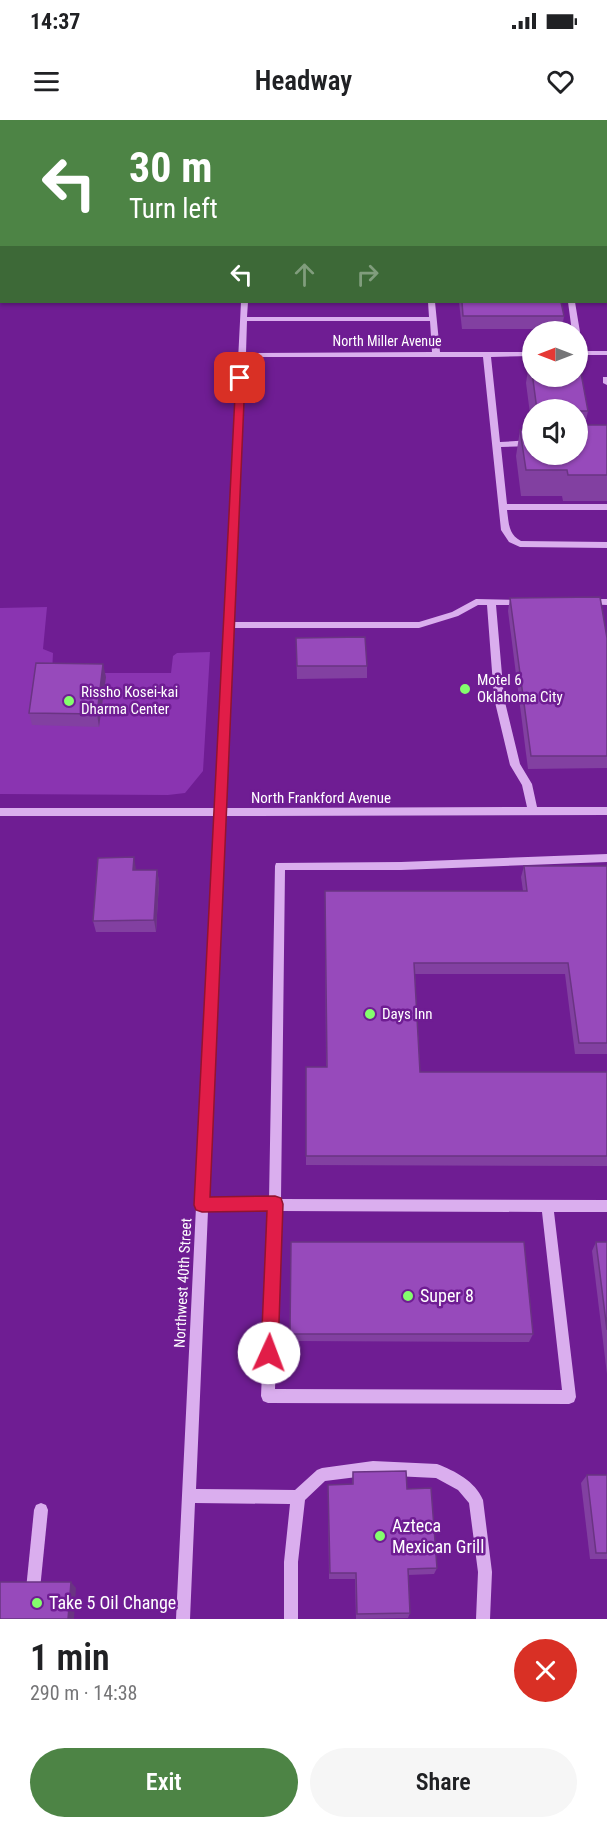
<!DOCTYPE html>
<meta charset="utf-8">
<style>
:root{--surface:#fff;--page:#f6f6f6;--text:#202124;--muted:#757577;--accent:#4d8445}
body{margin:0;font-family:"Roboto Condensed",sans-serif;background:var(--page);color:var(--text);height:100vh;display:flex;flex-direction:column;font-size:22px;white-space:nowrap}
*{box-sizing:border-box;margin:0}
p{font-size:20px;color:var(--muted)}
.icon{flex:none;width:33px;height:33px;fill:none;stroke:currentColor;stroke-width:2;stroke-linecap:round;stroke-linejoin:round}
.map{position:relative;height:1499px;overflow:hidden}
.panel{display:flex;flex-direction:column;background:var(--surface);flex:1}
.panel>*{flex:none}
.top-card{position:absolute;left:0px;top:0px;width:608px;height:183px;box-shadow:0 2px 4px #0004;background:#4d8445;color:#fff;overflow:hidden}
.needle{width:39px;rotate:270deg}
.tools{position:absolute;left:522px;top:201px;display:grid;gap:12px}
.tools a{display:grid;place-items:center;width:66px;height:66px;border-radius:50%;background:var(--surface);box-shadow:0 2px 4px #0004;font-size:30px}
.pin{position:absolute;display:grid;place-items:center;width:51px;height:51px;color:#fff;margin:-26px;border-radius:12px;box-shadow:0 3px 9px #0006}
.me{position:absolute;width:66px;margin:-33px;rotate:2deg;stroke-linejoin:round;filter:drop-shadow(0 0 4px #0008)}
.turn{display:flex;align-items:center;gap:21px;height:126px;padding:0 30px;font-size:27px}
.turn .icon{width:78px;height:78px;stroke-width:2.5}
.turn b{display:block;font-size:42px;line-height:51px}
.lanes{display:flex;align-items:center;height:57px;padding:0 30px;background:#0003;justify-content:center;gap:30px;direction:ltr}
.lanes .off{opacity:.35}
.round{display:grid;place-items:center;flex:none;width:63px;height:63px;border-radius:32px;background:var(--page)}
.headline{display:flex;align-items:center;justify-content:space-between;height:102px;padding:0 30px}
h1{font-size:36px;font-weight:600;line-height:45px}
.cta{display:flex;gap:12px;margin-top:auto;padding:12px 30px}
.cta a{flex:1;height:69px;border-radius:36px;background:var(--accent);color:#fff;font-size:24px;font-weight:600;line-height:69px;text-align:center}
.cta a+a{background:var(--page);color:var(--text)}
.status{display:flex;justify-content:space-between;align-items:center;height:42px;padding:0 30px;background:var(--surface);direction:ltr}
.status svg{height:16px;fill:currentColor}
header{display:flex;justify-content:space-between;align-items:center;height:78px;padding:0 30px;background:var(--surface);font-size:27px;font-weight:600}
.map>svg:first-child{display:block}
</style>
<div class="status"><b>14:37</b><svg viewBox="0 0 49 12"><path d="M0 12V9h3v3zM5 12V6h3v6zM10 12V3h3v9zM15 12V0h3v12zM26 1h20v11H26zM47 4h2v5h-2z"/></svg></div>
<header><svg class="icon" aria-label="menu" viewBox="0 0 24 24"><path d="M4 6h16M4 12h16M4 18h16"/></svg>Headway<svg class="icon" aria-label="heart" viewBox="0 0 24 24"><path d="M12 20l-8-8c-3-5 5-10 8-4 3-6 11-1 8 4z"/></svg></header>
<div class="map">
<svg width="607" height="1499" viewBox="0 0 607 1499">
<rect width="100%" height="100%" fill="#6f1d93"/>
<polygon fill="#8a34b1" points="47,487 43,529 53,533 52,553 171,553 173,536 177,533 210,532 203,651 185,673 168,675 0,674 0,488"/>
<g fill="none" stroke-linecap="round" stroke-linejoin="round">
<g fill="#daaeee" fill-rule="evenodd">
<rect x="248" y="0" width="6" height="2"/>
<rect x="606" y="159" width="1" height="4"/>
<path d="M241,182H248L247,197H429L428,182H435L440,232H532V236L491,237L500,322L532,320V326L501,327L507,384H607V390H507C509,403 508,414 521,421L607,422V428L520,427L509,422L501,410L483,237H245L234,502H419L452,492L476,479L526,480L528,482L526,484L523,485H496L504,578L520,644L532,664L537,687H607V695L225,696L209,1079H269L275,746L276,743L401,742L607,734V742L401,750H285L281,1079L607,1080V1092H554L576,1277L574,1282L569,1284L268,1283L263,1281L261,1276L269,1091H208L196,1369L295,1370L317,1350L322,1348L373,1341L437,1344C455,1351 475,1361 483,1380L492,1452L490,1499H476L478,1452L469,1383L458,1370L436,1358L373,1355L325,1361L305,1380L298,1442V1499H284V1442L290,1384L195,1383L190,1499H176L215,696H0V688H215ZM247,201H430L432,232L246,233ZM478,485H487L494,578L510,645L522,665L527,687L226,688L234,508H419L458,496ZM281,1091L542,1092L562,1270L275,1269Z"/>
<polygon points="568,182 575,182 580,212 579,214 578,212 572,212"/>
<polygon points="578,217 582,219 584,231 607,231 607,235 578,235"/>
<polygon points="603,257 607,257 607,265 603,263"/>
<polygon points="586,479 607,479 607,485 583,484 581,482 583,480"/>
<polygon points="41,1383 46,1385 48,1390 37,1499 23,1499 34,1390 36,1385"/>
</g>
<g fill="#fdf6ff" fill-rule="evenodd">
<rect x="583" y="0" width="10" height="2"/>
<rect x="606" y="82" width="1" height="11"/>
</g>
</g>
<g fill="#8240a1" fill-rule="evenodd">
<polygon points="459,182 561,182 564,196 562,209 462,209"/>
<path d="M530,237L588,291L585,305H607V381H563L562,376H521L516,336L520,310L532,309L526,263ZM532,290H578V334H532Z"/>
<polygon points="510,478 607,518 607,648 528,649 508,491"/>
<polygon points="296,518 367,546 367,558 297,559"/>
<polygon points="106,557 99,607 32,605 29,593"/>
<polygon points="524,746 607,746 607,934 575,934 565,854 415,854 420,952 607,952 607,1046 306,1045 306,947 326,947 325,783 523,771 521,757"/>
<polygon points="136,750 157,750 159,762 156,812 96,812 93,801"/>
<polygon points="291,1122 533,1214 529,1222 291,1221"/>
<polygon points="596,1122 607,1122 607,1254 592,1131"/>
<polygon points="353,1352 407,1369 437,1448 434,1454 408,1455 410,1493 408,1498 356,1499 355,1459 329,1459 328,1365 352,1364"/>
<polygon points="587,1355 607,1355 607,1439 590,1439 581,1363"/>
</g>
<g fill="#6a3483">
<polygon points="103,544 106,557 99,607 97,594"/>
<polygon points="134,737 136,749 135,762 133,750"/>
<polygon points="157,750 159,762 156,812 154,800"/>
<polygon points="71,1462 76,1468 74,1499 68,1499"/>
</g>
<g fill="#974abb" stroke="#6a3483" stroke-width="1.5">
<polygon points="462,182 561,182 564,196 463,196"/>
<polygon points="530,237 532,237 532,256 578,256 578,237 588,291 578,291 578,290 537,290"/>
<polygon points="578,305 607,305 607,355 568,355 567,350 526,350 520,310 532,309 532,334 578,334"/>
<polygon points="600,477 607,518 607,636 531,636 510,478"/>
<polygon points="365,517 367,546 297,546 296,518"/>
<polygon points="36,543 103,544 97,594 29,593"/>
<polygon points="134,737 133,750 157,750 154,800 93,801 98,738"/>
<polygon points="524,746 607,746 607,923 579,923 568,843 414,843 420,952 607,952 607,1036 306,1036 306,947 327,947 325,771 527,771"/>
<polygon points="291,1122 524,1122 533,1214 290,1214"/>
<polygon points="596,1122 607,1122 607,1210"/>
<polygon points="406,1351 407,1369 431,1368 437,1448 408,1449 410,1493 357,1494 356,1453 330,1453 328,1365 353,1364 353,1352"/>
<polygon points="587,1355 607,1355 607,1433 596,1433"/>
<polygon points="0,1462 71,1462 68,1499 0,1499"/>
</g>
<polygon fill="#e11d48" stroke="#92132f" stroke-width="1.5" points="236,256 245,258 210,1077 275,1076 281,1078 283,1084 278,1233 275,1239 269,1242 263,1239 261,1233 267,1091 202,1092 196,1090 194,1085"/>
<g fill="#84fe6d" stroke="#6f1d93" stroke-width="2">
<circle cx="465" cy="569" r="6"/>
<circle cx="69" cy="581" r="6"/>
<circle cx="370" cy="894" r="6"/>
<circle cx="408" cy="1176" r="6"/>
<circle cx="380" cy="1416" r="6"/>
<circle cx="37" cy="1483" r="6"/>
</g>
<g text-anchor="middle" stroke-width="5" stroke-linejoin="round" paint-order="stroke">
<g font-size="14" fill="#fff" stroke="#6f1d93">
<text x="387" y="226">North Miller Avenue</text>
</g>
<g font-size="15" fill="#fff" stroke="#6f1d93" text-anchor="start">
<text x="477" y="565">Motel 6<tspan x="477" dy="17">Oklahoma City</tspan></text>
<text x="81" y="577">Rissho Kosei-kai<tspan x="81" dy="17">Dharma Center</tspan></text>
<text x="382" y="899">Days Inn</text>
</g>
<g font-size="15" fill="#fff" stroke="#6f1d93">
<text x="321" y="683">North Frankford Avenue</text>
<text transform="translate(183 1163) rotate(-87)" y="5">Northwest 40th Street</text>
</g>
<g font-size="18" fill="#fff" stroke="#6f1d93" text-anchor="start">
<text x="420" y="1182">Super 8</text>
<text x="392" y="1412">Azteca<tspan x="392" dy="21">Mexican Grill</tspan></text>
<text x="49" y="1489">Take 5 Oil Change</text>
</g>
</g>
</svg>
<div class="tools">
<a><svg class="needle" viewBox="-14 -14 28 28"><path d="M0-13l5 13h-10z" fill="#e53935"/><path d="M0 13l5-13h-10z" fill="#757577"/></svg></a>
<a><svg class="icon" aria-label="sound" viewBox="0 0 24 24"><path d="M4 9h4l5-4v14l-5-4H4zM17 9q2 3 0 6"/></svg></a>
</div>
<div class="pin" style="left:240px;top:258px;background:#d93025"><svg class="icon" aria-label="arrive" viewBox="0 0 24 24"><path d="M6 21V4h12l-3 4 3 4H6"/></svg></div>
<svg class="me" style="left:269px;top:1233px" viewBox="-20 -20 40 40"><circle r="19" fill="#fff"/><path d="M0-13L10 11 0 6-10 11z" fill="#e11d48"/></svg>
<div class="top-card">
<div class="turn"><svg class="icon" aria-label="left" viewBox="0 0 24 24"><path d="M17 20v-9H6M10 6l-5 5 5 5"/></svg><div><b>30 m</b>Turn left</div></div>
<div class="lanes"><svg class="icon" aria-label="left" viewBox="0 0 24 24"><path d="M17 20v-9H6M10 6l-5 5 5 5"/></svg><svg class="icon off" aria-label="ahead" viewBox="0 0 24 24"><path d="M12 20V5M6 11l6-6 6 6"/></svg><svg class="icon off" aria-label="right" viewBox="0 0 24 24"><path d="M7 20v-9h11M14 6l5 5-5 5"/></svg></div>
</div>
</div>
<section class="panel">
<div class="headline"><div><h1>1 min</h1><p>290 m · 14:38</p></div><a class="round" style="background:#d93025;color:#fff"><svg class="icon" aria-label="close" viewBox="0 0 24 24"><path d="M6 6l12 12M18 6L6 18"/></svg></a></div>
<div class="cta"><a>Exit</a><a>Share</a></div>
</section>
